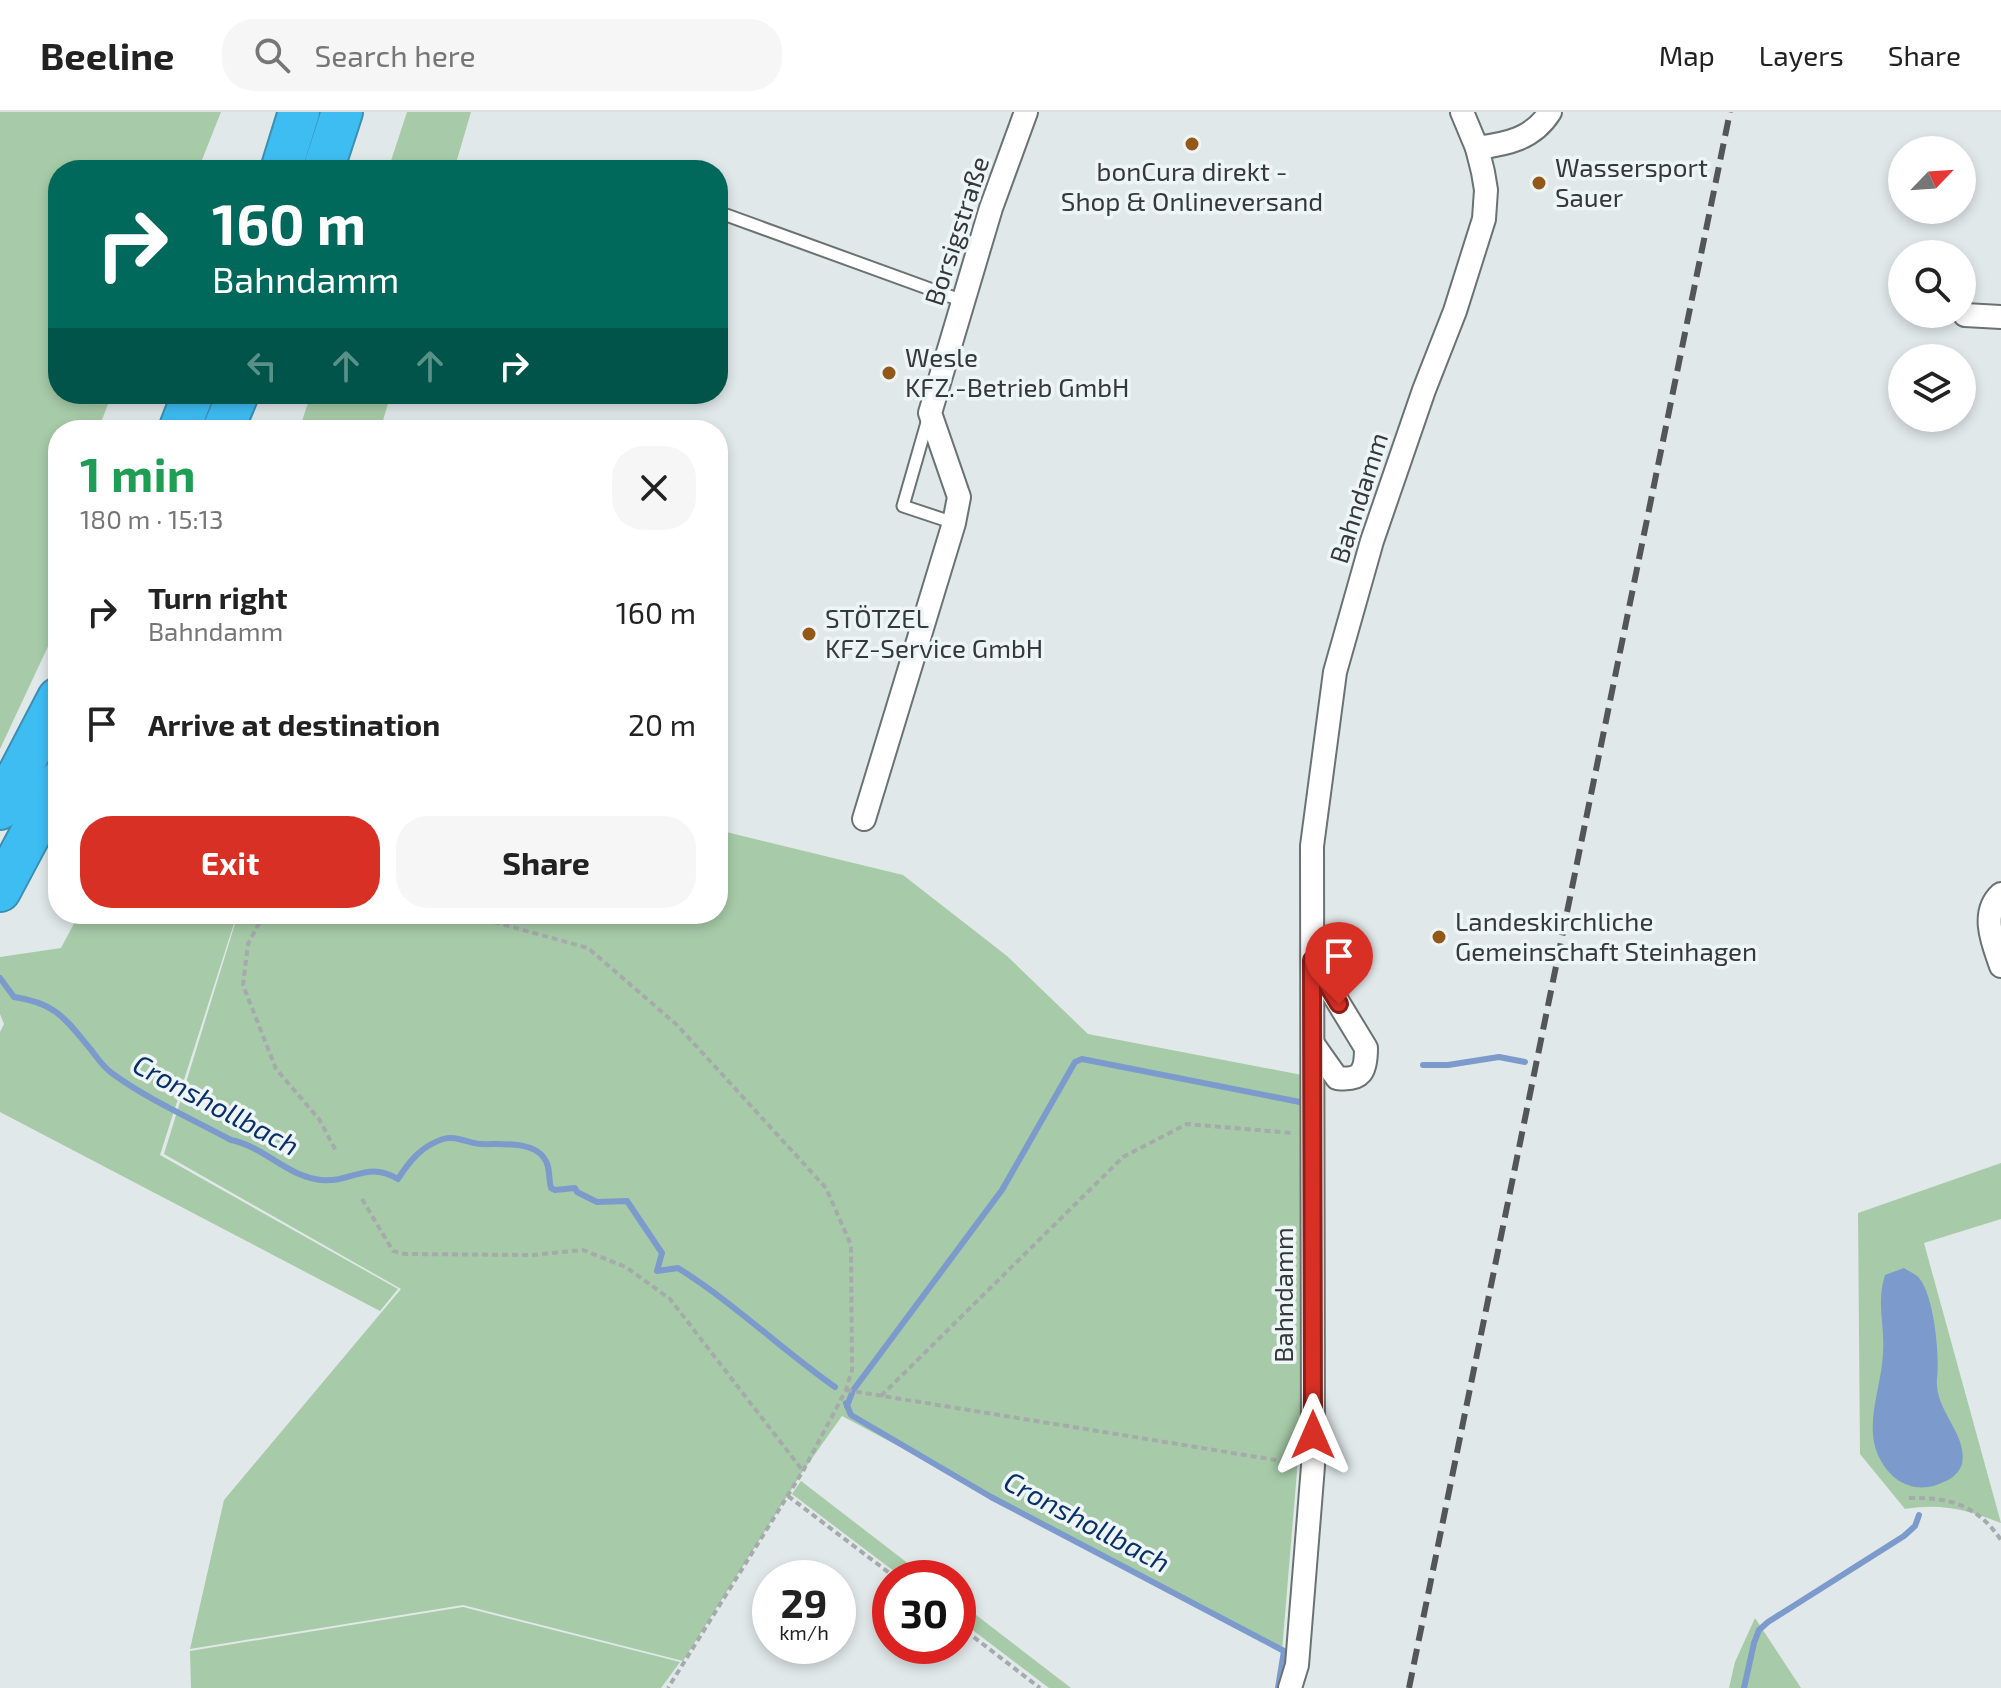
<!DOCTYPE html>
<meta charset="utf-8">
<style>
:root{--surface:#fff;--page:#f6f6f6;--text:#222;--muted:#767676;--line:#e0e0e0;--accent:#d93025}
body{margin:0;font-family:"Exo 2",sans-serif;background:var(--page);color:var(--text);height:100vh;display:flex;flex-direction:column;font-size:30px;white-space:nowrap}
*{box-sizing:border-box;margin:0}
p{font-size:26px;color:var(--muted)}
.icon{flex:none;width:44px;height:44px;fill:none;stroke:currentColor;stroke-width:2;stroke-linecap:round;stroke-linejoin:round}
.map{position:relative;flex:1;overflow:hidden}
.drawer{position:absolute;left:48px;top:308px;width:680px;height:504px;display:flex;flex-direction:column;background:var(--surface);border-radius:32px;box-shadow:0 4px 12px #0003}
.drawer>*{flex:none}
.top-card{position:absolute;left:48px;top:48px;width:680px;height:244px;border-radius:32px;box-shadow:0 4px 12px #0003;background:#00695c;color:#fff;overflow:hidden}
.needle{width:52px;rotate:65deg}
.fabs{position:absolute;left:1888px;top:24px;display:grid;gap:16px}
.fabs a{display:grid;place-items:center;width:88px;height:88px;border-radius:50%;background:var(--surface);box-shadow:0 4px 12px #0003;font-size:40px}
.speed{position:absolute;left:752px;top:1448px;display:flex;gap:16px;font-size:40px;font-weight:700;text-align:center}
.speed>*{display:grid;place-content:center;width:104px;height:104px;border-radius:50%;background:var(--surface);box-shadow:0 4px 12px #0003;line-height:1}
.speed small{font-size:20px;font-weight:400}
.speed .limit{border:12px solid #d22;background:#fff;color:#111}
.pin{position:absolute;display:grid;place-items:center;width:68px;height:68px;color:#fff;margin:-82px -34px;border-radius:50% 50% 50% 0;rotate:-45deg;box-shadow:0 0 8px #0007}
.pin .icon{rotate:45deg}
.me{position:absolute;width:88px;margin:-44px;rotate:0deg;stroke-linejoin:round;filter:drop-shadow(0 0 6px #0008)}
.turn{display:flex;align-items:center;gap:28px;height:168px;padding:0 32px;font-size:36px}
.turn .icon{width:104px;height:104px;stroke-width:2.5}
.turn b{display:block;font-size:56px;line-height:68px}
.lanes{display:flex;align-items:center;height:76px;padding:0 32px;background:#0003;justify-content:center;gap:40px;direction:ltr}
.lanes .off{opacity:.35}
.round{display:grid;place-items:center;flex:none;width:84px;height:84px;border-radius:32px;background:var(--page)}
.head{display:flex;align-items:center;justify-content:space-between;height:136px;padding:0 32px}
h1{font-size:48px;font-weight:700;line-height:60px;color:#1e9e55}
.cta{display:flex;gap:16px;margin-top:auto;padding:16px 32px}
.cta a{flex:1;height:92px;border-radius:32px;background:var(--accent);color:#fff;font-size:32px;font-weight:700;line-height:92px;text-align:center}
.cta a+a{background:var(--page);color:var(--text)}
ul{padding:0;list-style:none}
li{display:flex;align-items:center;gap:24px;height:112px;padding:0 32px}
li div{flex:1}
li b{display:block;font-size:30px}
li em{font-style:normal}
header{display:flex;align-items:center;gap:48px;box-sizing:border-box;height:112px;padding:0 40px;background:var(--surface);border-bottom:2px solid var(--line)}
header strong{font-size:38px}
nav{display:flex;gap:44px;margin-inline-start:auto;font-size:28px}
.search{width:560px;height:72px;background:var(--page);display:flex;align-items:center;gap:20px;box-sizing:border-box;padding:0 28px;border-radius:32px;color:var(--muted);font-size:30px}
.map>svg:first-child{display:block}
</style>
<header>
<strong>Beeline</strong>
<div class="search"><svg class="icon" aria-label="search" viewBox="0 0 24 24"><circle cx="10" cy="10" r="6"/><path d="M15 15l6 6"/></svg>Search here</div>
<nav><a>Map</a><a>Layers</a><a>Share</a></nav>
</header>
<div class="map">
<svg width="2001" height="1576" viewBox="0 0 2001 1576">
<rect width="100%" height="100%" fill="#e1e8e9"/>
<g fill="#a7cba8">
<polygon points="0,0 221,0 198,58 58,58 58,282 112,282 98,318 58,318 58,513 0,637"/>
<polygon points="407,0 471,0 454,58 388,58"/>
<polygon points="311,282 391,282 380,318 299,318"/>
<polygon points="718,718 903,763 1007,844 1088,922 1302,963 1304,1276 1282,1539 842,1304 803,1359 683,1549 463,1493 190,1537 224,1388 401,1177 164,1042 238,802 718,802"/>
<polygon points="79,802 237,802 160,1043 398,1177 380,1199 0,1000 0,920 4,912 0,902 0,845 61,836"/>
<path d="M2001,1051V1107L1924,1131L2001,1411C1967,1398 1943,1391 1905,1397L1860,1342L1858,1101Z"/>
<polygon points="801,1369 927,1466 903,1466 792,1382"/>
<polygon points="958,1489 1071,1576 1049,1576 958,1507"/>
<polygon points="463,1495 680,1550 661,1576 191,1576 190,1539"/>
<polygon points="1755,1506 1801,1576 1729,1576 1735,1550"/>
</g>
<path fill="#7c9bcc" d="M1904,1156C1908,1159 1916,1162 1919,1166C1934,1183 1940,1244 1937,1266C1934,1299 1968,1321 1962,1352C1960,1359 1953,1366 1946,1369C1918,1384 1891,1372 1878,1343C1864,1312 1882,1273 1883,1241C1885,1212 1876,1192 1885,1163Z"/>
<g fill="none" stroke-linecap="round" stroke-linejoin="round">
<g stroke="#7c9bcc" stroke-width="6">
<path d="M0,866L14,885C57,891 66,908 92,939C98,947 104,956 113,962C149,988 192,1007 231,1028C265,1035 286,1064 321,1068C353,1071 366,1048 398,1067C410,1048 422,1034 443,1027C456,1023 467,1031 480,1032C498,1033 532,1028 544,1046C551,1055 548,1066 551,1076L555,1078L575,1076L577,1080L597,1090L627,1089L662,1141L657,1159L678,1156C734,1191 781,1237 835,1275"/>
<polyline points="1423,953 1448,953 1499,945 1525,950"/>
<polyline points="854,1277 1002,1078 1075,950 1082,947 1300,990"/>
<polyline points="846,1291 851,1303 991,1385 1284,1539 1278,1576"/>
<polyline points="847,1294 852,1281"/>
<polyline points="1744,1576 1754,1531 1759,1518 1768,1510 1904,1424 1915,1414 1919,1403"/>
</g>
<g stroke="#6b7272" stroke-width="15">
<g id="lane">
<polyline points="718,100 963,189"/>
<polyline points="928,307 903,394 954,411"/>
</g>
</g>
<g stroke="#6b7272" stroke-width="26">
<g id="street">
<path d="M1477,36C1507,32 1533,27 1550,0"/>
<polyline points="1965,203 2001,205"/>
<polyline points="864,707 954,411 959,385 930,301 991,96 1026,0"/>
<path d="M2001,782C1980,801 1993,831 2001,854"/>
<path d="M1313,932L1337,966C1362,969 1366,959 1366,936L1313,849"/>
<polyline points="1290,1576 1297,1553 1313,1354 1312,734 1335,560 1372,429 1424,278 1455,199 1484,107 1486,78 1483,60 1477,36 1462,0"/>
</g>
</g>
<g stroke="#3b8fb2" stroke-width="44">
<g id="highway">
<polyline points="281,58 299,0"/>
<polyline points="323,58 342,0"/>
<polyline points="179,318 193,282"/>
<polyline points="223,318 238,282"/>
<polyline points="0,697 58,586"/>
<polyline points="0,779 58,670"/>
</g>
</g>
<g stroke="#a5aaab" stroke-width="4" stroke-dasharray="6 4" stroke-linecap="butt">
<polyline points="264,802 248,832 243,873 276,957 319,1007 336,1039"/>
<polyline points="465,802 588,836 677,913 826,1076 851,1133 852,1258 846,1278 803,1359 668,1576"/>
<polyline points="362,1087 393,1139 405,1142 533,1143 583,1138 626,1155 670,1187 803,1359"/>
<polyline points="846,1278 1294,1351"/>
<polyline points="881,1284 1123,1045 1187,1012 1292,1021"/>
<polyline points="788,1384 896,1466"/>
<path d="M1909,1386C1950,1385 1977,1393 2001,1428"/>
<polyline points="958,1513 1040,1576"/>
</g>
<use href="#lane" stroke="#fff" stroke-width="11"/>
<use href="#street" stroke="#fff" stroke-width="22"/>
<use href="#highway" stroke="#3ebdf3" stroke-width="40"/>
<polyline stroke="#525656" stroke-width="6" stroke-dasharray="16 8" stroke-linecap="butt" points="1409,1576 1730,0"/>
</g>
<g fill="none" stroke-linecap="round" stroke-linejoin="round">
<g stroke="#8d1f18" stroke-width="20">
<polyline id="route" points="1313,1323 1312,848 1339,892"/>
</g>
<use href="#route" stroke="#d93025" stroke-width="14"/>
</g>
<g fill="#935718" stroke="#eef5f6" stroke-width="3">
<circle cx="1192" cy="32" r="8"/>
<circle cx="1539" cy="71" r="8"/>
<circle cx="889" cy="261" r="8"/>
<circle cx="809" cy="522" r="8"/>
<circle cx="1439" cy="825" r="8"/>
</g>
<g text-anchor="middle" stroke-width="7" stroke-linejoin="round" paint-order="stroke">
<g font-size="26" fill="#363939" stroke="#eef5f6" text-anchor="start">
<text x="1555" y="65">Wassersport<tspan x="1555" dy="30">Sauer</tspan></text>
<text x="1192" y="69" text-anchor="middle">bonCura direkt -<tspan x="1192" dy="30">Shop &amp; Onlineversand</tspan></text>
<text x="905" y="255">Wesle<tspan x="905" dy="30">KFZ.-Betrieb GmbH</tspan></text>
<text x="825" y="516">STÖTZEL<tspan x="825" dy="30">KFZ-Service GmbH</tspan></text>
<text x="1455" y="819">Landeskirchliche<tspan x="1455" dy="30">Gemeinschaft Steinhagen</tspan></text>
</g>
<g font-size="26" fill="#363939" stroke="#eef5f6">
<text transform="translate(957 119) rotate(-72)" y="9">Borsigstraße</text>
<text transform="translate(1359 386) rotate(-72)" y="9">Bahndamm</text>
<text transform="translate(1284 1183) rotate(-90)" y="9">Bahndamm</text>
</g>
<g font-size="28" font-style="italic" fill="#09306a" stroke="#eef5f6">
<text transform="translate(216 993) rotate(28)" y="10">Cronshollbach</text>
<text transform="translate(1087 1410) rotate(28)" y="10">Cronshollbach</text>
</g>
</g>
</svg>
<div class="fabs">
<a><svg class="needle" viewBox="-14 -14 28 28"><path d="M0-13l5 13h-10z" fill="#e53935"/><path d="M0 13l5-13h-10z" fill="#767676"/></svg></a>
<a><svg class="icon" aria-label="search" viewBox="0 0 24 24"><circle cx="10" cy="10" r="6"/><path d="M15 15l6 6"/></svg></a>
<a><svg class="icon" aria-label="layers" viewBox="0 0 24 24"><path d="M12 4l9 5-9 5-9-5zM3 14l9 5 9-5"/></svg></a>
</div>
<div class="speed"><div>29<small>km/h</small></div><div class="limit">30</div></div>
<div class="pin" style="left:1339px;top:892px;background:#d93025"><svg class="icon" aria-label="arrive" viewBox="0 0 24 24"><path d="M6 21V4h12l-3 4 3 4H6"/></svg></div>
<svg class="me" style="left:1313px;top:1323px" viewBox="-20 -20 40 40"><path d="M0-17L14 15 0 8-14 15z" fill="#d93025" stroke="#fff" stroke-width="4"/></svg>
<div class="top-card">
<div class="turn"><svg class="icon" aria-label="right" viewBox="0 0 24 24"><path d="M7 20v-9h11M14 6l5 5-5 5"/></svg><div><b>160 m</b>Bahndamm</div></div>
<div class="lanes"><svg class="icon off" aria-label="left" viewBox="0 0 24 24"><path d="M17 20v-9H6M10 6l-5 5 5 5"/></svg><svg class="icon off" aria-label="ahead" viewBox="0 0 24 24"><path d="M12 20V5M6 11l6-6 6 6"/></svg><svg class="icon off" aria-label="ahead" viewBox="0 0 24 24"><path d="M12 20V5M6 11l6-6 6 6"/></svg><svg class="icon" aria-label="right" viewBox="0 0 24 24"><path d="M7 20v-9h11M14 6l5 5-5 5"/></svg></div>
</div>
<section class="drawer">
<div class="head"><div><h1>1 min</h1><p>180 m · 15:13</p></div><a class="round"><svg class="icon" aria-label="close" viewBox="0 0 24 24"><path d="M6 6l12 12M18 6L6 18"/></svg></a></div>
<ul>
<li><svg class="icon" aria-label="right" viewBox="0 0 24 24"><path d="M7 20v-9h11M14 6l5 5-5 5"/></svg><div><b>Turn right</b><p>Bahndamm</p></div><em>160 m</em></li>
<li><svg class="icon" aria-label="arrive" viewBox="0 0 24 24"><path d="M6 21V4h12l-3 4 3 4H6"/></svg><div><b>Arrive at destination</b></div><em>20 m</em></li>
</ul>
<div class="cta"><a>Exit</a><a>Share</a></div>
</section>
</div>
